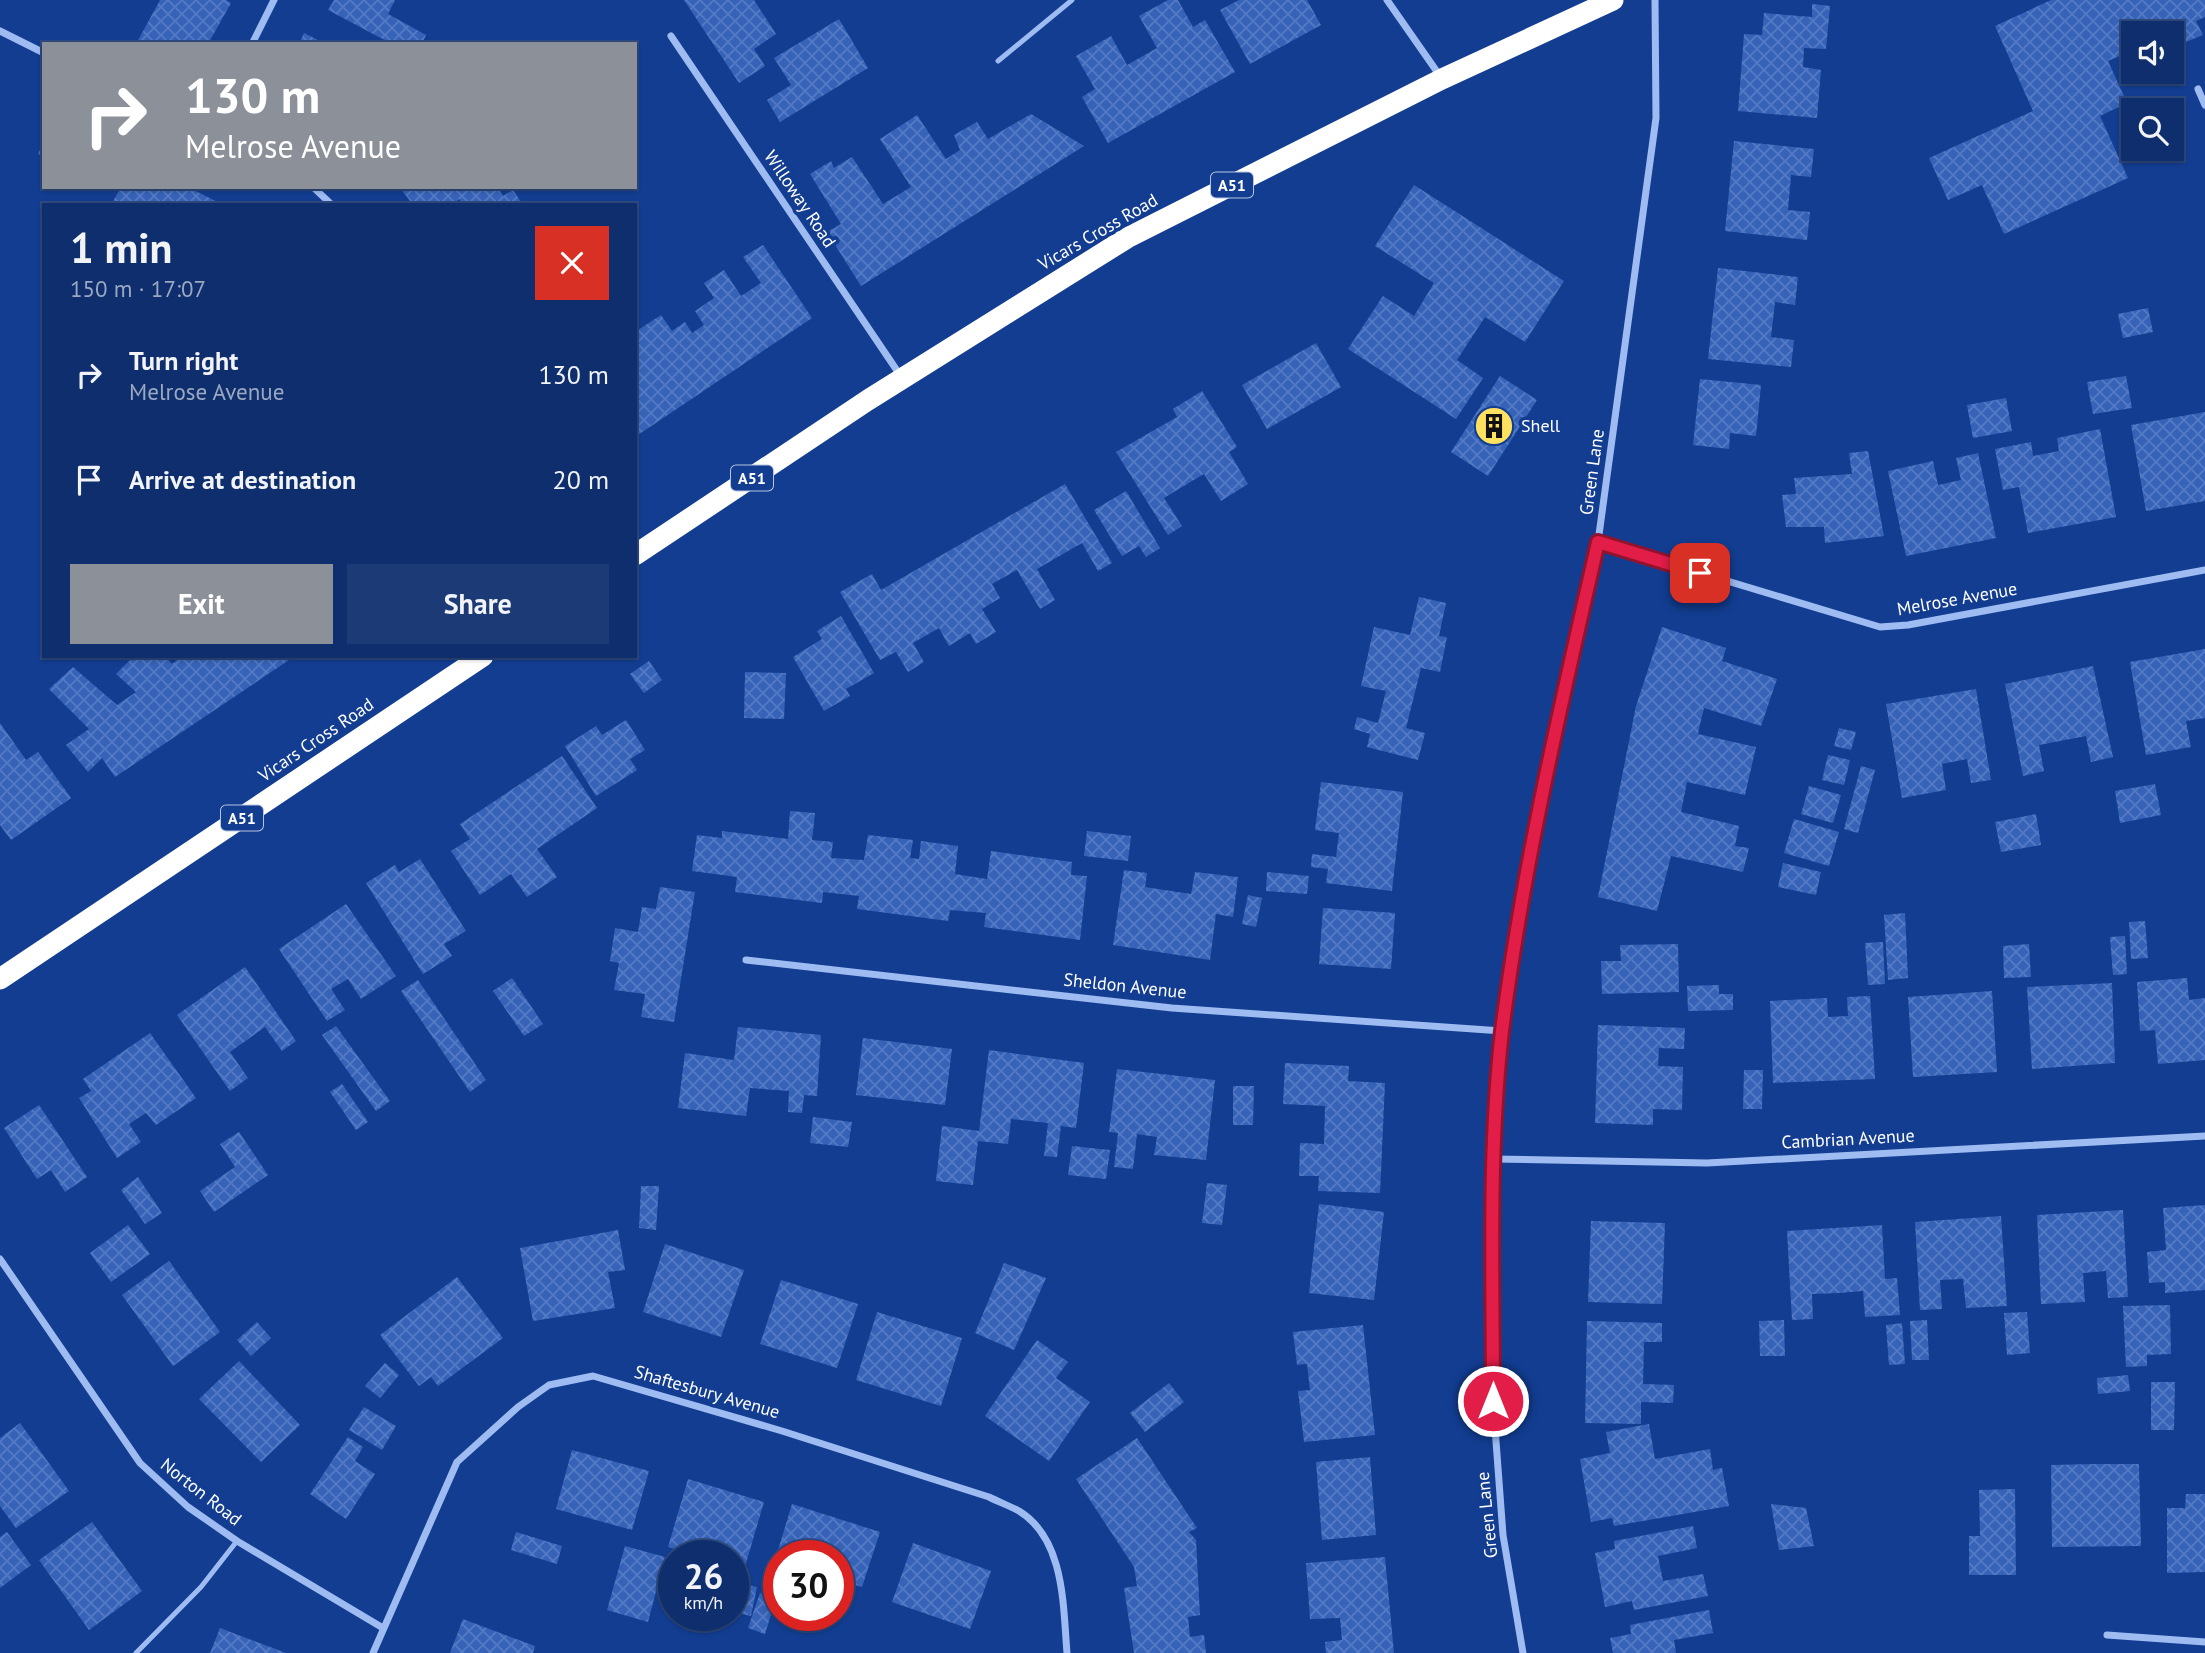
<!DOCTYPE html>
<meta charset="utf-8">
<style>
:root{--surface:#0e2e6d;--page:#1c3a75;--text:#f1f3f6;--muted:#9ba8c2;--line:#2e4a80;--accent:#8c9099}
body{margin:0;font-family:"PT Sans",sans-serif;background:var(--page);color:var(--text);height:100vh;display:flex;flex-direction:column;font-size:26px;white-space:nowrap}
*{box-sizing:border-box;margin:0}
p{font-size:23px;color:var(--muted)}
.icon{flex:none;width:38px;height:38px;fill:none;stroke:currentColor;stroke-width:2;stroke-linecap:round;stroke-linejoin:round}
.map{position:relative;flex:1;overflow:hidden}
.drawer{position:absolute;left:42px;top:203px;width:595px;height:455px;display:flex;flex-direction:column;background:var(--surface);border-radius:0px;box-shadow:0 2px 5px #0004,0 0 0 2px var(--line)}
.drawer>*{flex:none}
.banner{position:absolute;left:42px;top:42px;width:595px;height:147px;border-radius:0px;box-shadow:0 2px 5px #0004,0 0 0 2px var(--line);background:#8c9099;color:#fff;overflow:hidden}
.controls{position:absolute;left:2121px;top:21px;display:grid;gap:14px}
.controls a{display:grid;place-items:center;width:63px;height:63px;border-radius:0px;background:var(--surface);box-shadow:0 2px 5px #0004,0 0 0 2px var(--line);font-size:35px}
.speed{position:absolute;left:658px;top:1540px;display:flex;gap:14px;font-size:35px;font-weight:700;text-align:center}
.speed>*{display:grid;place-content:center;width:91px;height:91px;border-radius:50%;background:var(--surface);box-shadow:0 2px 5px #0004,0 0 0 2px var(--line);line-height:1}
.speed small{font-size:18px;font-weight:400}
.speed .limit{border:10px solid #d22;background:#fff;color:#111}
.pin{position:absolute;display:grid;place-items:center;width:60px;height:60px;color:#fff;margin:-30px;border-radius:14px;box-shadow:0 4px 10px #0006}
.me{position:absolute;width:77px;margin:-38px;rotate:0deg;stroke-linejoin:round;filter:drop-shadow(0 0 5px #0008)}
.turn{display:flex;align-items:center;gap:24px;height:147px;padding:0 28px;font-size:32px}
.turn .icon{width:91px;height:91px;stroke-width:2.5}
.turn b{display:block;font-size:49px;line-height:60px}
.round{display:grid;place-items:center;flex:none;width:74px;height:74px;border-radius:0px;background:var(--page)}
.head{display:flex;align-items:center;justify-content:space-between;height:119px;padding:0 28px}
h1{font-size:42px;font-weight:800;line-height:52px}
.cta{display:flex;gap:14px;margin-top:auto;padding:14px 28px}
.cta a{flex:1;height:80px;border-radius:0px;background:var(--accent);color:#fff;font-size:28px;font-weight:800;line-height:80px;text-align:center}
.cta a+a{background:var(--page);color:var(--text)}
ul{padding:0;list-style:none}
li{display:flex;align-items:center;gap:21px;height:105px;padding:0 28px}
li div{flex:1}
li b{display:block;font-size:26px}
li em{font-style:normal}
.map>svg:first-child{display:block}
</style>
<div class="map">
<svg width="2205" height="1653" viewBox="0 0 2205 1653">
<defs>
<pattern id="building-cross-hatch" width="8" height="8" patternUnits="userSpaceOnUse" patternTransform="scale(1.75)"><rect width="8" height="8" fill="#3663b8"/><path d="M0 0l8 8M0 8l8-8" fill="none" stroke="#547ac3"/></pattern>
</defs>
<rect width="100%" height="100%" fill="#123d91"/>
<g fill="url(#building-cross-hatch)">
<polygon points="160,0 226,0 231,3 208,44 136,44"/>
<polygon points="334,0 395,0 388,14 426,35 422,44 392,44 328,10"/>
<polygon points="684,0 754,0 776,34 754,49 765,66 739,83"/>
<polygon points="1168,0 1178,0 1193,27 1205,20 1235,72 1108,143 1082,97 1095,89 1076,56 1111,36 1127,65 1157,48 1139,16"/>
<polygon points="1239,0 1307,0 1321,25 1250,64 1220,10"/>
<polygon points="2051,0 2205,0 2205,17 2196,21 2203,35 2176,46 2172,33 2133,33 2133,50 2108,61 2127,103 2100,116 2128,178 2004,234 1982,185 1948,200 1929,158 2033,111 1995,26"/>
<polygon points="1812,4 1830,6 1826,49 1804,48 1803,67 1821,70 1817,118 1738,111 1744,34 1762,35 1764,13 1812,17"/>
<polygon points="839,19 868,68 780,122 767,100 791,85 774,58"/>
<polygon points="304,33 326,44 299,44"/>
<polygon points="1031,114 1084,146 861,286 827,232 841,224 810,174 831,161 834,168 852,157 883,204 911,187 880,139 917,115 946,159 960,150 954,135 977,122 988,139"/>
<polygon points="1734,141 1814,149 1811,177 1791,175 1788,210 1810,212 1807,240 1725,231"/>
<polygon points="44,142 44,157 38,154"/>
<polygon points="1414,185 1564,281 1525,342 1485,317 1457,360 1483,378 1456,419 1348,349 1383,296 1414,316 1434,283 1375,246"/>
<polygon points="121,187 188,187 223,205 111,205"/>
<polygon points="404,187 478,187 480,190 497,187 503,196 513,190 523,205 464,205 459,199 451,205 413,205 401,189"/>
<polygon points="763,245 812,318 635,437 635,332 661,315 672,331 685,322 692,333 704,325 695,311 714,298 704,283 724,270 741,296 761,283 743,257"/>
<polygon points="1718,268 1798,277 1795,305 1775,302 1771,337 1794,340 1791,367 1708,359"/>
<polygon points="2148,308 2153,332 2123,338 2118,314"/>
<polygon points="1316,343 1341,387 1267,429 1242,385"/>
<polygon points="1500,376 1537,400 1488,476 1451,452"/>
<polygon points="2126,376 2132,408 2093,414 2087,382"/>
<polygon points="1700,379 1761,385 1756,436 1730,433 1729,449 1693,445"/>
<polygon points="1202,391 1237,447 1229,452 1248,484 1221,501 1204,474 1187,484 1164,498 1182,526 1168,535 1116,452 1177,417 1173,409"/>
<polygon points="2006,398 2012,431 1973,438 1967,405"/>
<polygon points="2205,412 2205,501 2146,511 2131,425"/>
<polygon points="2100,429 2116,517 2028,533 2019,487 2003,490 1995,449 2031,442 2033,456 2059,451 2057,438"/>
<polygon points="1868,451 1884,536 1825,543 1824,527 1786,527 1782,495 1796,494 1794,478 1852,474 1849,453"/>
<polygon points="1978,453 1996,538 1906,556 1888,471 1933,461 1938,485 1961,480 1956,458"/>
<polygon points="1065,484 1112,563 1098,571 1082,543 1037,569 1055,600 1040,609 1017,570 992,584 1000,598 982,609 996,632 976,644 970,633 949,646 939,628 913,643 924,662 908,672 896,652 880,660 840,592 872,574 881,590"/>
<polygon points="1126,491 1160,548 1146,557 1139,546 1122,556 1094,510"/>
<polygon points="1419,597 1446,603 1439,636 1447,637 1440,672 1421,668 1406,728 1425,733 1418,760 1367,747 1370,734 1354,729 1357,717 1378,723 1386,691 1361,686 1374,627 1410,635"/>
<polygon points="841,616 874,673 846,689 850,696 824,711 793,657 822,639 817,631"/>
<polygon points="1662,627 1726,648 1722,661 1777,679 1761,726 1704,708 1701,720 1698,734 1756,747 1745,795 1687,782 1681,812 1739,826 1735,846 1749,848 1743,872 1671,856 1657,911 1598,897 1636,706"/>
<polygon points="2205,649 2205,718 2186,721 2191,747 2146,755 2130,662"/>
<polygon points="134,656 165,656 172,664 182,656 295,656 115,777 102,758 88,772 66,745 89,729 49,689 73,667 117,705 136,692 116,674"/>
<polygon points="649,661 662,680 644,693 630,674"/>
<polygon points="2093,666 2113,757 2091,762 2086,736 2039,745 2044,771 2023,776 2005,684"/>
<polygon points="745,672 786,673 784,719 744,718"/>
<polygon points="1976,689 1991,780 1971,783 1967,759 1942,764 1946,790 1902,798 1886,704"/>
<polygon points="626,720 645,750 630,759 637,770 596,796 565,746 596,726 602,735"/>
<polygon points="0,723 26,760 38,752 71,798 11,840 0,825"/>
<polygon points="1839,728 1856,732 1851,750 1834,746"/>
<polygon points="1828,755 1850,760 1844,785 1822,780"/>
<polygon points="562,756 597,808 537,849 557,877 527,897 511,874 480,895 451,851 470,839 460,824"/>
<polygon points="1861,766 1875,770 1858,833 1844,829"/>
<polygon points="1321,782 1403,792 1392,891 1326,883 1328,869 1311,867 1312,854 1336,857 1339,833 1315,830"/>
<polygon points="2155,784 2161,815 2120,823 2115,791"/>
<polygon points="1809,786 1841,795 1833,823 1801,814"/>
<polygon points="790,811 815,813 812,840 833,842 831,858 864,860 868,835 913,840 910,858 919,859 921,841 958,846 955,874 987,879 991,851 1072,862 1071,875 1087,876 1080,940 984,927 986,913 950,910 948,921 857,909 859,896 823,892 822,903 735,892 737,877 692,871 697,835 722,838 722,831 788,839"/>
<polygon points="2036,814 2041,845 2001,852 1995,822"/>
<polygon points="1794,819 1839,832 1829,866 1784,853"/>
<polygon points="1087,831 1131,836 1128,861 1084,856"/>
<polygon points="420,859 466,931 444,944 452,956 423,974 366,883 395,865 399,872"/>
<polygon points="1783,863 1821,872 1816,895 1778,887"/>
<polygon points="1124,870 1147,873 1145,887 1191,894 1195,872 1238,877 1233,917 1216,914 1210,960 1113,945"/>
<polygon points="1267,872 1309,876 1307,894 1266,891"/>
<polygon points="660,887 695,892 674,1022 641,1017 645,994 614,990 619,963 610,961 615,928 638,932 642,907 656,909"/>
<polygon points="1248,895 1262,898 1256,927 1242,924"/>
<polygon points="346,904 396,976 361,999 348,979 331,989 345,1010 327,1021 279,949"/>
<polygon points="1323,908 1395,913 1391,969 1319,964"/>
<polygon points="1905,913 1908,978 1888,980 1884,915"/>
<polygon points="2145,921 2148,958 2131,959 2129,922"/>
<polygon points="2125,936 2127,974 2113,975 2110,937"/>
<polygon points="1883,942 1885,984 1868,985 1865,943"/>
<polygon points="1678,944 1679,992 1602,994 1601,961 1621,961 1620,945"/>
<polygon points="2029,944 2031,977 2004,978 2003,946"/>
<polygon points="245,967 296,1041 282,1051 265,1027 230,1052 248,1078 230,1091 177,1015"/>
<polygon points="512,978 543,1024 524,1036 493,991"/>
<polygon points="2187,978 2189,1000 2205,998 2205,1060 2158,1064 2155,1030 2140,1031 2137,982"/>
<polygon points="418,980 486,1080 470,1092 401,991"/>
<polygon points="2112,983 2115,1063 2032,1069 2027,987"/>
<polygon points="1719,985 1719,994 1733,994 1733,1010 1688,1011 1687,986"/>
<polygon points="1992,991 1997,1072 1913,1077 1908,997"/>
<polygon points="1870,996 1875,1079 1773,1083 1770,1001 1827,998 1828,1017 1848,1016 1847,997"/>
<polygon points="1598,1025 1685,1028 1684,1049 1659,1048 1658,1066 1683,1067 1682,1110 1653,1109 1653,1125 1595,1123"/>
<polygon points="336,1026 390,1101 376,1111 322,1035"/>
<polygon points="738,1027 821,1035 817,1096 804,1095 802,1113 788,1112 789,1091 750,1088 746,1116 678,1108 685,1053 734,1060"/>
<polygon points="150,1033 196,1098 156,1125 146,1113 129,1124 141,1142 117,1158 79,1098 91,1091 83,1079"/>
<polygon points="863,1038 952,1049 945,1105 856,1095"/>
<polygon points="989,1050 1084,1063 1076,1128 1061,1126 1057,1157 1044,1156 1048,1123 1011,1119 1008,1144 978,1141 973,1185 936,1181 942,1126 979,1131"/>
<polygon points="1285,1063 1349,1066 1348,1081 1385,1083 1380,1193 1318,1191 1319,1176 1299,1176 1300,1143 1324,1144 1325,1106 1283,1104"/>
<polygon points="1117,1069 1215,1080 1206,1160 1154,1155 1157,1137 1137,1134 1133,1169 1114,1167 1118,1133 1109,1132"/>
<polygon points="1744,1070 1763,1070 1762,1109 1743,1109"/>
<polygon points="342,1084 368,1122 356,1130 330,1092"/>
<polygon points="1233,1086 1254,1086 1253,1125 1233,1125"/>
<polygon points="39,1105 87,1177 65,1192 51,1170 37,1179 4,1128"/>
<polygon points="813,1117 852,1122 848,1147 810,1143"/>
<polygon points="239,1132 268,1175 214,1212 200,1191 235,1167 220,1144"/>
<polygon points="1072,1146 1110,1150 1106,1179 1068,1175"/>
<polygon points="138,1177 162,1213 145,1224 121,1190"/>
<polygon points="1207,1183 1227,1185 1222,1225 1202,1223"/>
<polygon points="641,1186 659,1186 656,1230 639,1228"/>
<polygon points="1319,1204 1384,1212 1374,1300 1309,1293"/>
<polygon points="2205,1205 2205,1290 2165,1293 2165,1282 2149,1283 2147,1252 2166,1250 2163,1208"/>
<polygon points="2123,1210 2128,1297 2108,1298 2106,1271 2083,1273 2085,1302 2041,1304 2037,1215"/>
<polygon points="2001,1216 2007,1306 1966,1308 1963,1279 1940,1280 1942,1309 1920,1310 1915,1222"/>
<polygon points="1591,1221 1665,1223 1662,1304 1588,1302"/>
<polygon points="128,1225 150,1254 111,1282 90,1253"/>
<polygon points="1882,1225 1885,1279 1897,1278 1900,1315 1865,1317 1863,1291 1839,1293 1812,1294 1813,1319 1792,1320 1787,1231"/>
<polygon points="618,1230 625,1270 608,1272 615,1308 533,1321 520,1248"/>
<polygon points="665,1244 744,1270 721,1337 643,1312"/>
<polygon points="169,1261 220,1332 173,1366 122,1295"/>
<polygon points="1004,1263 1046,1278 1014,1350 975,1333"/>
<polygon points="457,1277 503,1338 438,1386 431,1377 419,1386 380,1335"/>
<polygon points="781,1280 858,1304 837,1368 760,1344"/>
<polygon points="2170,1305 2171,1354 2147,1355 2147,1366 2126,1367 2123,1306"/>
<polygon points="877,1312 962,1338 941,1406 856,1380"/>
<polygon points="2027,1312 2030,1353 2007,1355 2004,1313"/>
<polygon points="1784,1320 1785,1356 1760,1356 1759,1321"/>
<polygon points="1927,1320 1929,1360 1912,1360 1910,1321"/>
<polygon points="1587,1321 1662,1323 1662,1342 1644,1342 1643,1384 1674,1385 1673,1403 1641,1402 1641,1424 1585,1423"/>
<polygon points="257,1322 271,1338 251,1356 237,1340"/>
<polygon points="1902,1323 1905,1364 1889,1365 1886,1325"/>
<polygon points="1363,1325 1375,1435 1304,1442 1298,1391 1310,1390 1307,1364 1297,1365 1293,1332"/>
<polygon points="1037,1340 1068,1362 1056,1378 1090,1402 1049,1461 985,1416"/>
<polygon points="239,1361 300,1425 261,1462 199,1399"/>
<polygon points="385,1363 399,1375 380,1398 365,1386"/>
<polygon points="2128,1375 2130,1391 2098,1394 2097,1378"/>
<polygon points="2151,1382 2175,1382 2174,1430 2151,1430"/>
<polygon points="1169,1383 1184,1402 1145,1432 1130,1413"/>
<polygon points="364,1407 396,1426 382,1450 349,1430"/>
<polygon points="20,1423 69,1491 16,1528 0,1506 0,1438"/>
<polygon points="1649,1424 1655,1459 1710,1449 1713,1470 1722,1468 1729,1506 1614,1526 1612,1518 1591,1522 1580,1459 1610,1453 1606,1432"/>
<polygon points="348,1437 363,1447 355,1461 375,1474 346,1519 310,1494"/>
<polygon points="1137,1438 1197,1528 1189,1532 1196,1540 1200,1615 1188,1617 1190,1637 1204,1635 1206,1653 1134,1653 1124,1588 1137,1586 1134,1567 1076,1479"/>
<polygon points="572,1450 649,1471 632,1530 556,1509"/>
<polygon points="1370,1457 1376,1535 1322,1540 1316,1462"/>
<polygon points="2095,1464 2139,1464 2141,1546 2052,1547 2051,1465"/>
<polygon points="688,1479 764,1502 744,1570 733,1567 733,1556 697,1556 668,1547"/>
<polygon points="2015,1489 2016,1575 1969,1575 1969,1536 1980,1536 1979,1490"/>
<polygon points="2186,1494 2205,1494 2205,1572 2167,1573 2167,1508 2185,1508"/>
<polygon points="792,1504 880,1532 862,1587 838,1580 838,1556 779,1556 779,1561 775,1560"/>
<polygon points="1771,1504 1806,1508 1814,1546 1779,1550"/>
<polygon points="92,1522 142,1591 89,1630 39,1560"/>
<polygon points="1693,1526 1697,1548 1658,1556 1663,1581 1703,1574 1708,1596 1634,1610 1632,1601 1605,1607 1595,1553 1615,1549 1614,1541"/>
<polygon points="7,1532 31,1565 0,1588 0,1537"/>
<polygon points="516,1532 562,1546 557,1564 511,1550"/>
<polygon points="913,1543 991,1571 970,1629 892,1602"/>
<polygon points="625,1546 665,1557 648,1622 607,1610"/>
<polygon points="1385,1557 1394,1653 1326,1653 1325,1642 1342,1640 1340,1618 1310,1619 1306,1563"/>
<polygon points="733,1582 757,1587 751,1616 733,1612"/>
<polygon points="760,1593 776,1598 765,1634 748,1628"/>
<polygon points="1709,1610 1713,1633 1674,1640 1676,1653 1613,1653 1610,1638 1631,1634 1630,1625"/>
<polygon points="463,1619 535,1646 533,1653 450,1653"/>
<polygon points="220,1628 286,1653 210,1653"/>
</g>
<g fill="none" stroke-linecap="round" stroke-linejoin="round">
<g stroke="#9ebcf2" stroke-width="5">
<polyline points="998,61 1072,0"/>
<polyline points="136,1653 201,1587 237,1541"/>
</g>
<g stroke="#9ebcf2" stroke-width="7">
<polyline points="1387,0 1440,76"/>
<polyline points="0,31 44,53"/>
<polyline points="671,36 900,375"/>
<polyline points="252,44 274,0"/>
<polyline points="2198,89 2205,105"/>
<polyline points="313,187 332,205"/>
<polyline points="1598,542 1880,627 1908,625 2205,570"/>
<polyline points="746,960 1172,1008 1502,1031"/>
<polyline points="1493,1159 1707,1163 2205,1136"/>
<polyline points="0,1259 140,1463 188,1507 237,1541 383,1628"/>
<polyline points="2107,1635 2205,1642"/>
<path d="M373,1653L457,1462L518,1407L549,1385L593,1376L782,1431L989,1497C999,1502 1010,1506 1019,1511C1065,1539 1063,1606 1067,1653"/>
<polyline points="1523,1653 1503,1535 1493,1401 1493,1159 1502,1031 1542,790 1598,542 1656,118 1655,0"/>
</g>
<g stroke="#fff" stroke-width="21">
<polyline points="635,555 868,400 1127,238 1442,79 1613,0"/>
<polyline points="0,979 483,656"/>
</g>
</g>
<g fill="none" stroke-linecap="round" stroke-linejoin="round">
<g stroke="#92132f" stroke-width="18">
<path id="route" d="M1493,1401C1493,1278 1488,1153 1502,1031C1523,866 1561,704 1598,542L1700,573"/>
</g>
<use href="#route" stroke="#e11d48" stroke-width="12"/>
</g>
<defs>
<g id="building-disc" transform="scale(2.0125)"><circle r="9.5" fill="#ffe15f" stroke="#123d91"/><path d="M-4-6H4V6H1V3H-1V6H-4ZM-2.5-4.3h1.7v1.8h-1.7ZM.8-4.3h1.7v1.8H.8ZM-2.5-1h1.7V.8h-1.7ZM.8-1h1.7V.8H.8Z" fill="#111"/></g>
</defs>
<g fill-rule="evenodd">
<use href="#building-disc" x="1494" y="426"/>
</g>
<g text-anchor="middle" stroke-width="7" stroke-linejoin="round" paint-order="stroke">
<g fill="#123d91" stroke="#b8c5de" stroke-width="2">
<rect x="1211" y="172.5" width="42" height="25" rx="5"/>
<rect x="731" y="465.5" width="42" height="25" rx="5"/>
<rect x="221" y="805.5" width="42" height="25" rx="5"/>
</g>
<g font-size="16" font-weight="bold" fill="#fff">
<text x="1232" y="191">A51</text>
<text x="752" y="484">A51</text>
<text x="242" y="824">A51</text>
</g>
<g font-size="18" fill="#fff" stroke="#123d91">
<text transform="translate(800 199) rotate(56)" y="6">Willoway Road</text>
<text transform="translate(1098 232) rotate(-30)" y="6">Vicars Cross Road</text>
<text transform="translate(1592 472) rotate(-82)" y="6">Green Lane</text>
<text transform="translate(1957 599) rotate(-10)" y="6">Melrose Avenue</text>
<text transform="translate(316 740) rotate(-34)" y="6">Vicars Cross Road</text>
<text transform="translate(1125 986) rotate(6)" y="6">Sheldon Avenue</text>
<text transform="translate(1848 1139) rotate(-3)" y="6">Cambrian Avenue</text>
<text transform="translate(707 1392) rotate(16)" y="6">Shaftesbury Avenue</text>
<text transform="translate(201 1492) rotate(38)" y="6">Norton Road</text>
<text transform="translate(1487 1515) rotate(-96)" y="6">Green Lane</text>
</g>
<g font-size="18" fill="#fff" stroke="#123d91" text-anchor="start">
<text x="1521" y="432">Shell</text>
</g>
</g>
</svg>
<div class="controls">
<a><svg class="icon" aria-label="sound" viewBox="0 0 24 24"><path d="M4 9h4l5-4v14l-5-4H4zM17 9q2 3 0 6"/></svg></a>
<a><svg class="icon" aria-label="search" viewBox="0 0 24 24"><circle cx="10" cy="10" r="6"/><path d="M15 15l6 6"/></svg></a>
</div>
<div class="speed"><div>26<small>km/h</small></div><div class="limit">30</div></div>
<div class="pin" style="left:1700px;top:573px;background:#d93025"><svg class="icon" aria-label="arrive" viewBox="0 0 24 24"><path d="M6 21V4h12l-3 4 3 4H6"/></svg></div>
<svg class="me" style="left:1493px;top:1401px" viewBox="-20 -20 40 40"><circle r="17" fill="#e11d48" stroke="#fff" stroke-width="3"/><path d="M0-11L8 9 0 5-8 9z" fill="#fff"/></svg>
<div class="banner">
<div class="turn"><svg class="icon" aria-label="right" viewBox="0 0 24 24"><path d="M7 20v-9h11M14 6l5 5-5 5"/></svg><div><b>130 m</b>Melrose Avenue</div></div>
</div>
<section class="drawer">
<div class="head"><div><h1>1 min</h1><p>150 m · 17:07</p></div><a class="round" style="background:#d93025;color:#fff"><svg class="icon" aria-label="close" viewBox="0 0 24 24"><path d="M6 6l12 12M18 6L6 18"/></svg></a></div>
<ul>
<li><svg class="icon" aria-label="right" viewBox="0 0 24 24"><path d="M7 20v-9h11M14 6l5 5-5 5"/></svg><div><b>Turn right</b><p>Melrose Avenue</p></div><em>130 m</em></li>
<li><svg class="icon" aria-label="arrive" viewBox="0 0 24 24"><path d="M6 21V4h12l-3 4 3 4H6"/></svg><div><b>Arrive at destination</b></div><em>20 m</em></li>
</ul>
<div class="cta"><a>Exit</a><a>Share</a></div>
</section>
</div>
